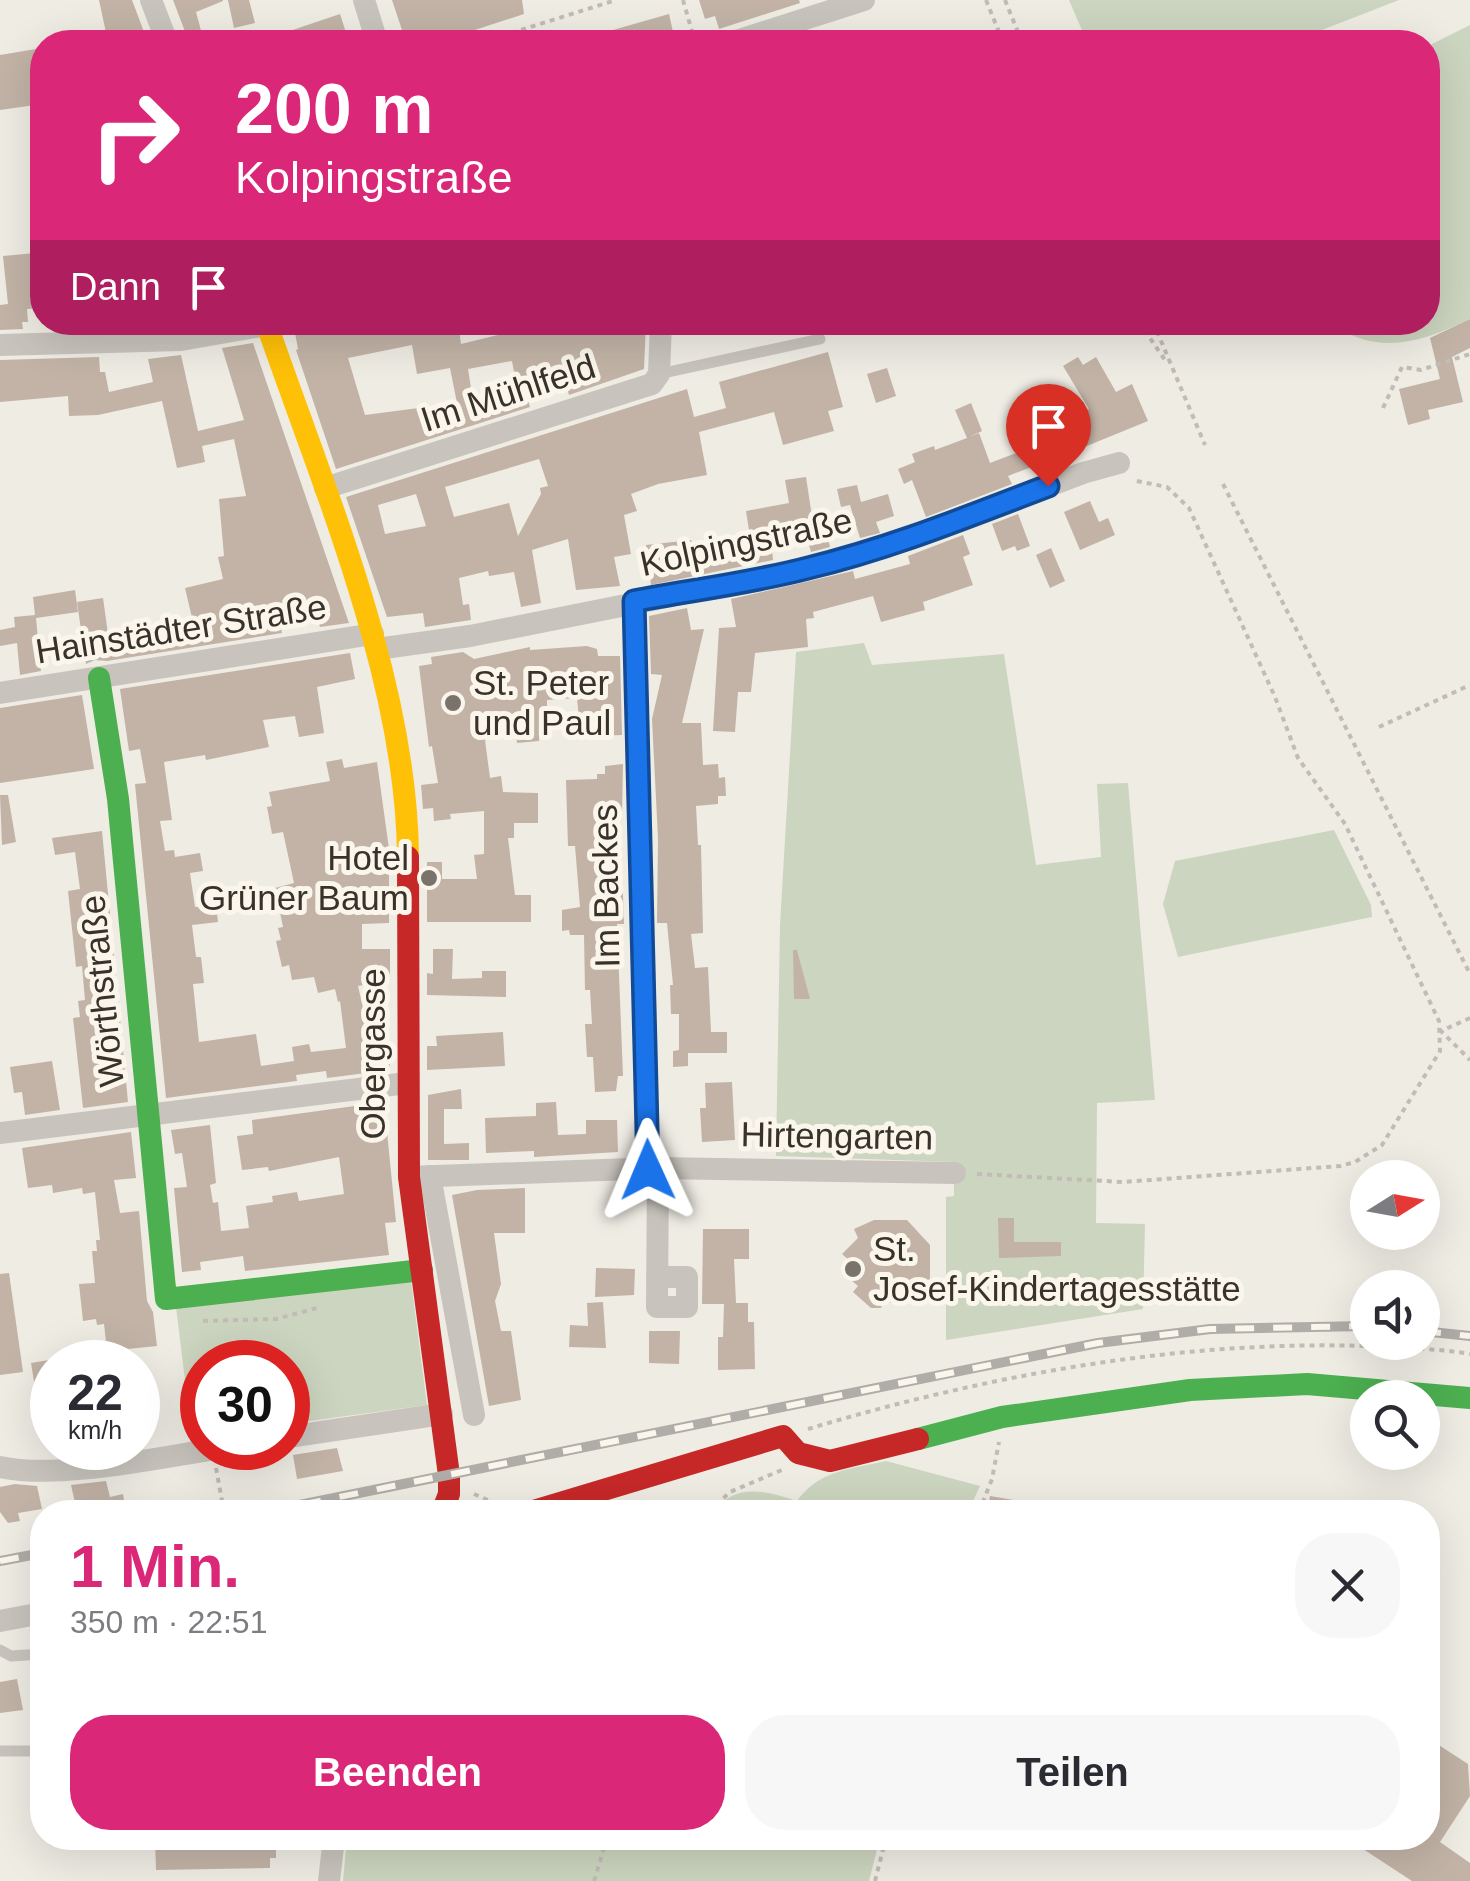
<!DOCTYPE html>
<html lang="de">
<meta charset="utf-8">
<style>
:root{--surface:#fff;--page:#f7f7f7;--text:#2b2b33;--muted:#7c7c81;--accent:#db2777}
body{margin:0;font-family:Helvetica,sans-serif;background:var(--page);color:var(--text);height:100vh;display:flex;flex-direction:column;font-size:38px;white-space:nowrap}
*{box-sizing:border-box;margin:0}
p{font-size:32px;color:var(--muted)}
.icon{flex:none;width:55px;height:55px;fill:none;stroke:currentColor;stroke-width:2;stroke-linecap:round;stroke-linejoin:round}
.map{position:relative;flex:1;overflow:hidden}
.panel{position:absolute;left:30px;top:1500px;width:1410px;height:350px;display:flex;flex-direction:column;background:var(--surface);border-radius:40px;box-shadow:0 10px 40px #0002}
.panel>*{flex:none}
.top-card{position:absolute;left:30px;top:30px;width:1410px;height:305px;border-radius:40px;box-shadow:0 10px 40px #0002;background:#db2777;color:#fff;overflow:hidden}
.needle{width:65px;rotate:79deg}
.tools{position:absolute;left:1350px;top:1160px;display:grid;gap:20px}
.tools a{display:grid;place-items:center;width:90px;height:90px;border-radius:50%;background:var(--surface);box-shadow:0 10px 40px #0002;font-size:50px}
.speed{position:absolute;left:30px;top:1340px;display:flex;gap:20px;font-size:50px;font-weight:700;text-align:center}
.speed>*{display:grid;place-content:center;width:130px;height:130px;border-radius:50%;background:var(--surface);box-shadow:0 10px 40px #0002;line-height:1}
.speed small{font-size:25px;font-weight:400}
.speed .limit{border:15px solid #d22;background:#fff;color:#111}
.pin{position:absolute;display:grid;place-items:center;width:85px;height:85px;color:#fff;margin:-102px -42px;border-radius:50% 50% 50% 0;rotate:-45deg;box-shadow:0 0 10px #0007}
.pin .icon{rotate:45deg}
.me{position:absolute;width:110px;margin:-55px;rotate:359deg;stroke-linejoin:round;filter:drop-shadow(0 0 8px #0008)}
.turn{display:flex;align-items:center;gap:35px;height:210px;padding:0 40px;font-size:45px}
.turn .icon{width:130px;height:130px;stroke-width:2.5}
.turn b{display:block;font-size:70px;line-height:85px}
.then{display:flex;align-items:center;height:95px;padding:0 40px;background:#0003;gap:20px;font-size:38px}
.round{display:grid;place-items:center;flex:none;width:105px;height:105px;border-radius:40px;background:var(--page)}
.headline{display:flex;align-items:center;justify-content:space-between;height:170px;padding:0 40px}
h1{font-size:60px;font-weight:800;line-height:75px;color:var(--accent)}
.cta{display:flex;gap:20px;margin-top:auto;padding:20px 40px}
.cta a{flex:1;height:115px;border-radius:40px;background:var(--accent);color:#fff;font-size:40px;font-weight:800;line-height:115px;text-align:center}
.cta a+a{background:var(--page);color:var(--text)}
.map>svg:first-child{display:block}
</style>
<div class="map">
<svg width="1470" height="1881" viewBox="0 0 1470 1881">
<rect width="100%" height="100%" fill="#efece4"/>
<g fill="#ccd5bf">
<polygon points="1069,0 1399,0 1291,42 1087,42"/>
<path d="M1470,25V319C1422,342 1378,357 1330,323L1428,322V46Z"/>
<polygon points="864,643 872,665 1004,654 1036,865 1101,857 1097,784 1128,783 1155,1100 1097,1103 1096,1223 1145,1224 1143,1309 946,1340 946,1197 954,1196 954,1162 776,1156 780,925 796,652"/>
<polygon points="1334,830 1371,905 1372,917 1178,957 1163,904 1175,861"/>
<polygon points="411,1281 427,1405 288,1424 288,1362 202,1362 202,1436 192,1437 176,1307"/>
<path d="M886,1461L980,1486L968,1512H715C734,1481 769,1492 797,1501C819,1470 851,1469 886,1461Z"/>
<polygon points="347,1838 880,1838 869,1881 343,1881"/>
</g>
<g fill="#c2b3a6" fill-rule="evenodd">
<polygon points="99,0 132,0 144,32 132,34 133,42 108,42"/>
<polygon points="173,0 223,0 223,1 196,12 203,38 189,42"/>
<polygon points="228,0 249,0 255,23 234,28"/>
<polygon points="392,0 522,0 524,14 438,42 406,42"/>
<polygon points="699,0 799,0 800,3 719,29 715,16 705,19"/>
<polygon points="340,14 349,42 264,42 263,40"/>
<polygon points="669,14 673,32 662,35 664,42 585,42 585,38"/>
<polygon points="42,48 42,104 0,110 0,55"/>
<polygon points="35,253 37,271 42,270 42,308 27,309 28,322 22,322 23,329 0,330 0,305 8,304 3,256"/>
<polygon points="1470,319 1470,348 1452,357 1463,402 1428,410 1430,419 1408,425 1399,389 1440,379 1430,338"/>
<path d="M293,322H458L461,344L550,322H646L644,369L569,395L566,385L526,394L530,407L336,469L296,350L298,349ZM412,345L417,374L450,368L457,403L365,415L348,358ZM512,361L517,388L473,401L468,369Z"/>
<polygon points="253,343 349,623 320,627 311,603 277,611 282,633 107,661 95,660 86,664 77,602 103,598 109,641 143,635 143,630 193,622 185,588 223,579 218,557 224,556 219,499 246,496 234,439 202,446 205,462 177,468 162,401 98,415 69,416 68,396 0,402 0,360 99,357 100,372 105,372 109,392 153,382 148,359 181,355 198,431 244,420 222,348"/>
<path d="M828,352L843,407L828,411L834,431L783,445L774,412L699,432L707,475L658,484L631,494L637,511L624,515L631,554L614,557L620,586L576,590L568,539L532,550L541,603L521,607L514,572L489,576L488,571L459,578L463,605L469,604L471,620L425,627L423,613L387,617L346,497L687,389L694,417L726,408L719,382ZM539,459L548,486L540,488L541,494L518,536L509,503L454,517L445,487ZM416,494L426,526L385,534L378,505Z"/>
<polygon points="1078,357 1083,365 1096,357 1116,392 1132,384 1148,421 1077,450 1065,419 1089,409 1063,366"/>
<polygon points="887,368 896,396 876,403 867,374"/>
<polygon points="971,403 982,431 969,437 979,433 990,463 1042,443 1049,460 1008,476 1012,484 926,517 912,480 904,484 898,469 915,462 912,454 934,446 935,450 967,438 955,410"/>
<polygon points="806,477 813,523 824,521 830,547 811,552 808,541 772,550 773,560 651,585 646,545 691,540 692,543 705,541 706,544 750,536 746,511 789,503 785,480"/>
<polygon points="857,485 861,502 888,494 894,516 876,522 880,533 860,538 850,505 854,504 841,507 837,489"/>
<polygon points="1090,501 1099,522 1108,518 1115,535 1080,550 1064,512"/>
<polygon points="1018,514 1030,546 1017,551 1015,546 1002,551 992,524"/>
<polygon points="963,535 970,554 963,557 973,585 923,602 925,610 881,622 873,596 813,612 814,618 806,619 808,647 755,653 751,692 738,692 735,732 713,731 719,628 736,627 731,599 853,571 855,579 910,564 908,556"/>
<polygon points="1051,548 1065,581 1050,588 1036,555"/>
<polygon points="75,590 78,612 36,618 41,671 20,675 17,643 0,646 0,630 15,627 14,617 35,615 33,597"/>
<polygon points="687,608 691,630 704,629 682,723 701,723 703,765 718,764 719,778 725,777 726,796 718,796 718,804 696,806 698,845 701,845 703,933 691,934 695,968 708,967 711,1032 727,1032 727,1053 688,1053 688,1066 673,1067 673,1051 679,1050 679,1014 671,1014 670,985 673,985 667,923 657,923 658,838 652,719 662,675 651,674 649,616"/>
<polygon points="587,646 597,649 598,656 620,656 622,735 591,736 590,729 580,730 577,698 547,700 547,709 540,709 539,741 517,743 516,734 485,740 490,778 501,776 503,792 538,793 538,823 514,823 514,838 508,838 515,895 531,895 531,922 427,922 427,862 442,862 442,879 477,879 474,855 484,854 484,811 450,814 451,819 434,821 433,808 423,809 421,785 438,783 432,746 429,747 419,666 432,664 431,657 463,652 474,659 530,647 530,650"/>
<polygon points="350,653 355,679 317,687 324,733 299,737 295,716 263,720 269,747 206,760 205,755 164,762 172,820 160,821 165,851 174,850 175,857 200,853 203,871 190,873 195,907 216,905 218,922 192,925 196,957 201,957 204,983 193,984 199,1042 256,1034 261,1066 294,1061 292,1047 309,1044 311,1052 346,1048 340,1001 338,1002 335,989 318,993 314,977 292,980 289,965 282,967 276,941 281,940 278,928 283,927 275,888 294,883 283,832 272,834 267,807 272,806 269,792 330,781 326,762 342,759 344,768 377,762 389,849 389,923 362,924 362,949 390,949 390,980 358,986 364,1012 378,1011 378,1017 388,1016 390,1070 327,1078 326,1071 296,1075 297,1081 166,1098 135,784 146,783 140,749 129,751 120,689"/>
<polygon points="82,695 94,769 0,783 0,708"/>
<polygon points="623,764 622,815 614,816 618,870 621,869 623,896 624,924 617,924 623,1076 618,1076 616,1091 595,1092 593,1057 587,1057 585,1024 592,1024 590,990 585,990 584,935 570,935 569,930 562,931 562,910 580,907 575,846 568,846 566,780 597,779 597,774 605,774 605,766"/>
<polygon points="0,795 8,795 16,842 2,845"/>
<polygon points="102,831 128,1102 83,1108 73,1018 80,1017 78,1001 85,1000 82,966 76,967 68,891 80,889 75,852 55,855 52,838"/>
<polygon points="433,949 453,949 452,979 482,978 482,971 506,971 506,997 427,995 427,973 433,974"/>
<polygon points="793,950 797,950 810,999 794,999"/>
<polygon points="503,1032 505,1066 427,1070 427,1046 437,1046 436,1036"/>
<polygon points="52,1061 60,1110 25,1115 22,1092 14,1093 10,1067"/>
<polygon points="732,1082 735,1140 702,1142 700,1108 706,1108 705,1083"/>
<polygon points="461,1089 462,1109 444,1109 444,1144 469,1143 469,1160 428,1160 428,1095"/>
<polygon points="384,1102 396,1222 385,1223 389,1255 245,1271 243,1256 200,1262 201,1270 182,1272 174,1188 187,1187 182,1153 175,1154 171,1130 210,1125 216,1183 210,1185 213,1203 218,1202 221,1231 249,1228 246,1206 273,1202 272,1196 297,1192 299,1201 344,1194 339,1157 269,1171 268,1167 242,1170 237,1136 253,1134 252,1120"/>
<polygon points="556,1102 558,1135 586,1134 586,1120 617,1120 618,1152 534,1157 534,1151 486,1153 485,1118 536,1116 536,1103"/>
<polygon points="131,1132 136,1178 114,1180 120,1213 139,1211 147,1301 153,1312 157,1346 107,1351 104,1324 97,1325 96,1319 83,1321 79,1284 95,1283 92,1251 97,1251 96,1240 100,1240 95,1192 83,1194 82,1188 53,1193 52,1185 28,1188 22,1148"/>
<polygon points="525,1188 525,1233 494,1233 501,1284 495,1301 501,1331 511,1331 521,1400 489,1406 452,1195 477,1190"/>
<polygon points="998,1218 1014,1218 1014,1242 1061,1242 1061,1256 999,1258"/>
<polygon points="874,1220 907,1220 930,1245 930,1279 905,1302 883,1303 881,1308 871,1308 853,1292 858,1286 850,1279 850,1261 842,1254 858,1238 854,1229"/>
<polygon points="703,1229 749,1229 749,1259 734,1259 736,1303 731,1303 748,1303 748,1322 754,1322 755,1369 718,1370 718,1337 723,1337 724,1304 702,1304"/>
<polygon points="596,1268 635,1269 634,1295 595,1297"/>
<polygon points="9,1273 23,1372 0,1375 0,1274"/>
<polygon points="603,1302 606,1348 569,1347 570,1325 588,1326 587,1303"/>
<polygon points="649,1331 680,1331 679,1364 649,1363"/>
<polygon points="49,1360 52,1362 52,1392 36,1394 31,1363"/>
<polygon points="337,1448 343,1471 297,1479 293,1455"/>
<polygon points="106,1481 110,1497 123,1494 126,1512 77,1512 71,1485"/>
<polygon points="15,1484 37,1486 42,1509 18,1513 20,1521 8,1523 0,1512 0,1487"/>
<polygon points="990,1496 1037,1504 1036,1512 987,1512"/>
<polygon points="17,1679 23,1710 0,1713 0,1682"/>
<polygon points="1428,1738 1468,1764 1470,1796 1440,1842 1470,1863 1470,1881 1412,1881 1360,1847 1366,1838 1428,1838"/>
<polygon points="155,1838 276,1838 276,1858 270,1858 270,1868 156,1870"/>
</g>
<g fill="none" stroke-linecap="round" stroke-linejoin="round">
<g stroke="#c1bcb5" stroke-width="4" stroke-dasharray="5 5" stroke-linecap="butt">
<polyline points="683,0 695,42"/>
<polyline points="986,0 1003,42"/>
<polyline points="1005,0 1022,42"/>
<polyline points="483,42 616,0"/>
<polyline points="1139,322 1165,360"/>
<polyline points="1153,322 1205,445"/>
<polyline points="1383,408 1402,367 1421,370 1470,354"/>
<polyline points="1223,484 1470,974"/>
<polyline points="1379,727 1470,685"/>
<polyline points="1470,1018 1441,1031 1470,1060"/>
<polyline points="977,1174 1123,1182 1340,1166 1355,1162 1382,1145 1440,1051 1439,1021 1345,824 1298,758 1275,697 1189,508 1167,487 1132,480"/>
<polyline points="203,1321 276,1319 317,1308"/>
<path d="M808,1429C984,1376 1180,1340 1364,1346C1399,1348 1435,1348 1470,1354"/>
<polyline points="216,1468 224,1512"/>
<polyline points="474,1494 492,1502 508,1503"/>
<polyline points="709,1512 730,1492 784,1469"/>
<polyline points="979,1512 992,1479 999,1442"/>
<polyline points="594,1881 607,1838"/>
<polyline points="875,1881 886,1838"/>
</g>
<g stroke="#c8c4bd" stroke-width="11">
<polyline points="659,374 820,339"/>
<polyline points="0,1650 11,1656 42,1654"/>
<polyline points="0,1751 42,1751"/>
</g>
<g stroke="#c8c4bd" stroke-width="22">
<polyline points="151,0 167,42"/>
<polyline points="364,0 377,42"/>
<polyline points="733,42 864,0"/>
<polyline points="0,345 181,340 267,325"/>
<polyline points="325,488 652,384 659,374 661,322"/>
<polyline points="634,601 648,1170"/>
<polyline points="377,649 470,636 807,569 908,540 1083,473 1119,463"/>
<polyline points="0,693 373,634"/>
<polyline points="0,1133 407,1083"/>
<polyline points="430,1176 474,1415"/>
<polyline points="409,1177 658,1168 955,1173"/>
<polyline points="657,1277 687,1277 687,1307 657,1307 658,1168"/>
<polyline points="288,1437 442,1414"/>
<path d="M0,1467C58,1480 161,1457 221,1448"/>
<polyline points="0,1621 42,1613"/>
<polyline points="329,1881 334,1838"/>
</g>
<g stroke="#4caf50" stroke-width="22">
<polyline points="99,678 118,799 166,1299 422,1270"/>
<polyline points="918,1439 1002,1417 1190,1390 1307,1384 1470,1398"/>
</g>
<path stroke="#ffc107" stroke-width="22" d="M266,322C323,487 407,681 408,857"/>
<g stroke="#c62828" stroke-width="22">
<polyline points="408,857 409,1177 449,1475 449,1494 442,1512"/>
<polyline points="530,1512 783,1436 798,1453 830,1461 918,1439"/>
</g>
<g stroke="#b0aca7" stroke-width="10">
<g id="rail">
<polyline points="1422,1331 1470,1336"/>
<polyline points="265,1512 1098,1343 1210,1329 1368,1326"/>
<polyline points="0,1561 42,1553"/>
</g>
</g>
<use href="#rail" stroke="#faf6ec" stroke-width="6" stroke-dasharray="19" stroke-linecap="butt"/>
</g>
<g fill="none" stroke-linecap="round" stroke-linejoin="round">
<g stroke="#114b97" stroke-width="25">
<path id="route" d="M648,1170L634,601C692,590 751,583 808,568C891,548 969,516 1048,486"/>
</g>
<use href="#route" stroke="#1a73e8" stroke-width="18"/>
</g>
<g fill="#79736b" stroke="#faf6ec" stroke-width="4">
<circle cx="453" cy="703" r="10"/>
<circle cx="429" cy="878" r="10"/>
<circle cx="853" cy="1269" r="10"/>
</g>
<g text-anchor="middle" stroke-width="10" stroke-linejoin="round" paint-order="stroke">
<g font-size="35" fill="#39322a" stroke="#faf6ec">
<text transform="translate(508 393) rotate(-18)" y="12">Im Mühlfeld</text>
<text transform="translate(746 542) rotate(-12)" y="12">Kolpingstraße</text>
<text transform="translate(181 629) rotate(-9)" y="12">Hainstädter Straße</text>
<text transform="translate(606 886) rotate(-91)" y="12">Im Backes</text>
<text transform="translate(102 991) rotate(-96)" y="12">Wörthstraße</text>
<text transform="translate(373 1054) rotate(-90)" y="12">Obergasse</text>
<text transform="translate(837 1136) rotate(1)" y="12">Hirtengarten</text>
</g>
<g font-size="35" fill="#39322a" stroke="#faf6ec" text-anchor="start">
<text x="473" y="695">St. Peter<tspan x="473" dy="40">und Paul</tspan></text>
<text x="409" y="870" text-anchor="end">Hotel<tspan x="409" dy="40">Grüner Baum</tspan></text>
<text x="873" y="1261">St.<tspan x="873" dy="40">Josef-Kindertagesstätte</tspan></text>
</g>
</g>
</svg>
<div class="tools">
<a><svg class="needle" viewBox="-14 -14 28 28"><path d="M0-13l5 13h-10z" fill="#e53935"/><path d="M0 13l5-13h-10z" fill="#7c7c81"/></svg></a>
<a><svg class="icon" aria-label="sound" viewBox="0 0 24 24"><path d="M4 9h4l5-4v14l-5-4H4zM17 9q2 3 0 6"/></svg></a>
<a><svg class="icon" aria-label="search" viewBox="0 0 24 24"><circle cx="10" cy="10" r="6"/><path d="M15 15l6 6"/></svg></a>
</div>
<div class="speed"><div>22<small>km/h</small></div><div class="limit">30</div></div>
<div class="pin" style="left:1048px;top:486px;background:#d93025"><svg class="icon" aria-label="arrive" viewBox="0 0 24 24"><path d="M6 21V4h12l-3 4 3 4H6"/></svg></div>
<svg class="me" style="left:648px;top:1170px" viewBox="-20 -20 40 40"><path d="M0-17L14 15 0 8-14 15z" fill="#1a73e8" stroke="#fff" stroke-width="4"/></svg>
<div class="top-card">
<div class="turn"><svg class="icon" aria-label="right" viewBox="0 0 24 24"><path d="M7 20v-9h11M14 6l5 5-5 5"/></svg><div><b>200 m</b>Kolpingstraße</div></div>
<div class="then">Dann<svg class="icon" aria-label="arrive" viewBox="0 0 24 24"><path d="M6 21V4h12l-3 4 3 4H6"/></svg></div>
</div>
<section class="panel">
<div class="headline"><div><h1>1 Min.</h1><p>350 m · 22:51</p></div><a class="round"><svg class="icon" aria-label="close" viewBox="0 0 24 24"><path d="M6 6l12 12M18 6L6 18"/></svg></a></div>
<div class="cta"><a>Beenden</a><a>Teilen</a></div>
</section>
</div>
